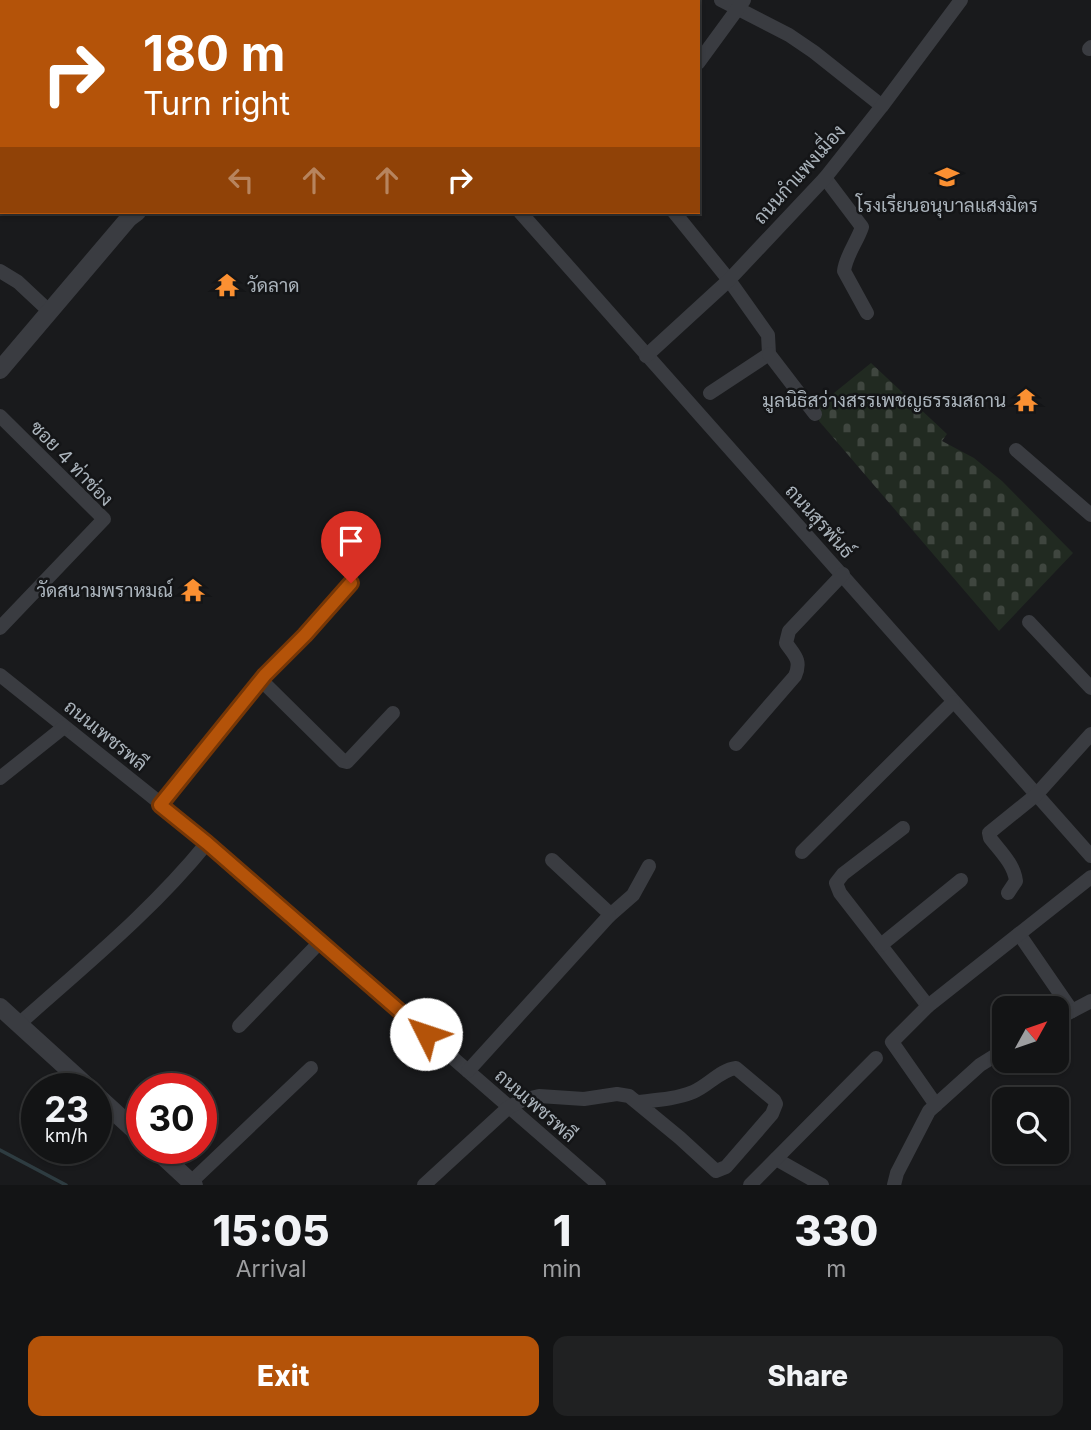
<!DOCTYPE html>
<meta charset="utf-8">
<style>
:root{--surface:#131415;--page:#202122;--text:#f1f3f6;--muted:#9d9ea0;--line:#323334;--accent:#b45309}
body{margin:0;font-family:Inter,Sarabun,sans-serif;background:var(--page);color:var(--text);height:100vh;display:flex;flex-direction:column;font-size:26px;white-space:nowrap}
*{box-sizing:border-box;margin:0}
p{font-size:23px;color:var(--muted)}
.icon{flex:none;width:38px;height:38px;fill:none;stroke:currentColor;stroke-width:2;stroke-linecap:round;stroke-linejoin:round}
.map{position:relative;height:1185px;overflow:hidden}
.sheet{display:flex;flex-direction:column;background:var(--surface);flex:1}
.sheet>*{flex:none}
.banner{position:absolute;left:0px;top:0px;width:700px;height:214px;box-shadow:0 2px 5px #0004,0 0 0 2px var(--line);background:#b45309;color:#fff;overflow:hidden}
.needle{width:46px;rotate:50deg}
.buttons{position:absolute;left:992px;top:996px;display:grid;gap:14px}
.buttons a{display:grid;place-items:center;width:77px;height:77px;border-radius:14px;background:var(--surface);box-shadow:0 2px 5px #0004,0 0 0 2px var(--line);font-size:35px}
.speed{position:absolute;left:21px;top:1073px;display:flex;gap:14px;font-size:35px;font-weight:700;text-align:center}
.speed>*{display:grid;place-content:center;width:91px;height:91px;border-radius:50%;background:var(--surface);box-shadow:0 2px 5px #0004,0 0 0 2px var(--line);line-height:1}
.speed small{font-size:18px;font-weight:400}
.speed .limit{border:10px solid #d22;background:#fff;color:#111}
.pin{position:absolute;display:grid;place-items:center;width:60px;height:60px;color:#fff;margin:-72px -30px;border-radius:50% 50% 50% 0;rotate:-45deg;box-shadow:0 0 7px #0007}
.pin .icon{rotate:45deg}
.me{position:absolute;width:77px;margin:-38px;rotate:311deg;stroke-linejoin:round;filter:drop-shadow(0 0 5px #0008)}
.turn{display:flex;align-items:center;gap:24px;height:147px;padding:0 28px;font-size:32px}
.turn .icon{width:91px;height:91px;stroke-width:2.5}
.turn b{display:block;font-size:49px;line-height:60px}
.lanes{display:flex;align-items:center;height:66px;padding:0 28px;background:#0003;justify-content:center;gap:35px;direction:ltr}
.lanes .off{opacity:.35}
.eta{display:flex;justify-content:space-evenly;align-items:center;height:119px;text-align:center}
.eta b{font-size:42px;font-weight:800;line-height:49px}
.action{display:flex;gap:14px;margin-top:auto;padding:14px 28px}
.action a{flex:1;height:80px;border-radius:14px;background:var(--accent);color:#fff;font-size:28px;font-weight:800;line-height:80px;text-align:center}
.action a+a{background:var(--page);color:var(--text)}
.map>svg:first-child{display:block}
</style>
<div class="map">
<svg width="1091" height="1185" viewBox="0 0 1091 1185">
<defs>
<pattern id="cemetery-stones" width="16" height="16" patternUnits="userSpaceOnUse" patternTransform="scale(1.75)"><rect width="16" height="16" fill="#212a21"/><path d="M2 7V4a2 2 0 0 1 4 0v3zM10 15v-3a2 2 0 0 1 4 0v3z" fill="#3f463f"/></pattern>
</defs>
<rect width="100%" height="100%" fill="#191a1c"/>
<polygon fill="url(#cemetery-stones)" points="871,363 947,434 942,441 974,458 1002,481 1073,553 999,631 819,421 818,406"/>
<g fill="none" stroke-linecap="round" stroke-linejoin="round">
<polyline stroke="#2e3c41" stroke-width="3.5" points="0,1150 66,1185"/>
<g stroke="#3a3c41" stroke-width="14">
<polyline points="333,0 335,2"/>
<polyline points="466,0 468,2"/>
<polyline points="721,0 789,35 814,52 882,106"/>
<polyline points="12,2 14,0"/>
<polyline points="0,24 2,25"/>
<polyline points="1089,49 1091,47"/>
<polyline points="698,63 744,0"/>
<path d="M825,178L862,227C857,242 846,255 844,271L867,313"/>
<polyline points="520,212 1091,856"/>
<polyline points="674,212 729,280 768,335 769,354 710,393"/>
<polyline points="0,271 18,282 49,311"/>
<polyline points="769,354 815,414"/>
<polyline points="646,356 729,280 825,178 882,106 961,0"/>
<polyline points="0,416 104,519 0,628"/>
<polyline points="1016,450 1091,515"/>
<polyline points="1029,622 1091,688"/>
<polyline points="0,675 155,799 599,1185"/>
<polyline points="261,680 343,761 347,762 393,713"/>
<path d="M736,744L795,676C802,660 794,655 786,643L789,631L843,574"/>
<polyline points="0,778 64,727"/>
<polyline points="160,805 265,675 305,635 351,583"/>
<polyline points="903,828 843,874 836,883 840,893 928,1006"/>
<polyline points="802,852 953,702"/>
<path d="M1008,893L1016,881C1014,864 1000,851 990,838L989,833L1036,795L1091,734"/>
<polyline points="609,916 633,895 649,866"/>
<polyline points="1019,934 1072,1011"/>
<polyline points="881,945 961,880"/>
<polyline points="1057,1019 1091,1001"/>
<path d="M19,1024C84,966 152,911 207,843"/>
<polyline points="239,1026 320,942"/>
<polyline points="468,1071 609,916 608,912 552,860"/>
<polyline points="936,1105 892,1042 928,1006 1091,877"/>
<polyline points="776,1159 822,1185"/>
<polyline points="191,1182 311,1068"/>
<path d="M424,1185L509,1107L523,1100L539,1096L584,1099L617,1094L629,1096L680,1138L716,1171L726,1167L772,1114L776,1104L774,1100L736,1068C720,1070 708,1086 693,1092C676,1099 657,1100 638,1102"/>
<polyline points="750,1185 876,1058"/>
<polyline points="894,1185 897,1173 929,1111 980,1065 1004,1050"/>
</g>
<g stroke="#3a3c41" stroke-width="18">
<polyline points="432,2 433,0"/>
<polyline points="0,370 129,218 137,212"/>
<polyline points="0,1007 89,1088"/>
<polyline points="96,1095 142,1137"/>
<polyline points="154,1148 194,1185"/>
</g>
</g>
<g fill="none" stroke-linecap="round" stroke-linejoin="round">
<g stroke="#753606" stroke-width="18">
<polyline id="route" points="351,583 305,635 265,675 160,805 207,843 426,1034"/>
</g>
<use href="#route" stroke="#b45309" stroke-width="12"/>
</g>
<defs>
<g id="school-bare" transform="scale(1.89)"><path d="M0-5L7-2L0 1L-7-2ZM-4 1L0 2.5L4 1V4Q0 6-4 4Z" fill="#fb9032" stroke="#141517" stroke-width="2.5" paint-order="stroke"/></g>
<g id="temple-bare" transform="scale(1.89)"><path d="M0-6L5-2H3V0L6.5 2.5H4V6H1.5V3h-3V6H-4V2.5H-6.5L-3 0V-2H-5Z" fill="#fb9032" stroke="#141517" stroke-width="2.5" paint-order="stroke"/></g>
</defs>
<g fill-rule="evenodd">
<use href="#school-bare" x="947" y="177"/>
<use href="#temple-bare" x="227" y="285"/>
<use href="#temple-bare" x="1026" y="400"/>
<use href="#temple-bare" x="193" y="590"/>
</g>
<g text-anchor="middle" stroke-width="5" stroke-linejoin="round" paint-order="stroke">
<g font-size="19" fill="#abb4bc" stroke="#141517">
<text transform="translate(799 174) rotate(-48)" y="7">ถนนกำแพงเมี่อง</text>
<text transform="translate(72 463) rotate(46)" y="7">ซอย 4 ท่าช่อง</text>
<text transform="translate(820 521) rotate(48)" y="7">ถนนสุรพันธ์</text>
<text transform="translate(106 735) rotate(39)" y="7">ถนนเพชรพลี</text>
<text transform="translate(536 1105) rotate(41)" y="7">ถนนเพชรพลี</text>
</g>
<g font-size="19" fill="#abb4bc" stroke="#141517" text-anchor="end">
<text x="947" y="212" text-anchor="middle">โรงเรียนอนุบาลแสงมิตร</text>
<text x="247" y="292" text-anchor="start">วัดลาด</text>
<text x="1006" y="407">มูลนิธิสว่างสรรเพชญธรรมสถาน</text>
<text x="173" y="597">วัดสนามพราหมณ์</text>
</g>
</g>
</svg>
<div class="buttons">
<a><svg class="needle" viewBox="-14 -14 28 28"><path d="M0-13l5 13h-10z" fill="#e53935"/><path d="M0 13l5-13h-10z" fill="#9d9ea0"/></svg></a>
<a><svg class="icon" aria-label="search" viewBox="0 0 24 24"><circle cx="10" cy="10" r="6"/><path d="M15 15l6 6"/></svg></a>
</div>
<div class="speed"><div>23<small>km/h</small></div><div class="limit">30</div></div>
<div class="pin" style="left:351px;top:583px;background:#d93025"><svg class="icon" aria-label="arrive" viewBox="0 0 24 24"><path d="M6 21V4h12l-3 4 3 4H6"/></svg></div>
<svg class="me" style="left:426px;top:1034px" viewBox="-20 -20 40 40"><circle r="19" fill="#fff"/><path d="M0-13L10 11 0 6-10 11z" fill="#b45309"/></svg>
<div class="banner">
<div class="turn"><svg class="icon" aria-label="right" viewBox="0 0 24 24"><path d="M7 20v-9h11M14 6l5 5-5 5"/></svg><div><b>180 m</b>Turn right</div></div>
<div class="lanes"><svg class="icon off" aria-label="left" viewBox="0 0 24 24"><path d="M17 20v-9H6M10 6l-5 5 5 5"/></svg><svg class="icon off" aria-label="ahead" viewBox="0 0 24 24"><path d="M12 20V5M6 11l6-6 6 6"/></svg><svg class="icon off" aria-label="ahead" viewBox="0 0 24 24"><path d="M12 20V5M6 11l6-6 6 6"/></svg><svg class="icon" aria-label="right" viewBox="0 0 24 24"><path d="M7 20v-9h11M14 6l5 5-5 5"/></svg></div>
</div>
</div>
<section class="sheet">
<div class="eta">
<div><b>15:05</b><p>Arrival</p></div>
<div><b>1</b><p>min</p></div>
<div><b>330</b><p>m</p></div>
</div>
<div class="action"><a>Exit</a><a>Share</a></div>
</section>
